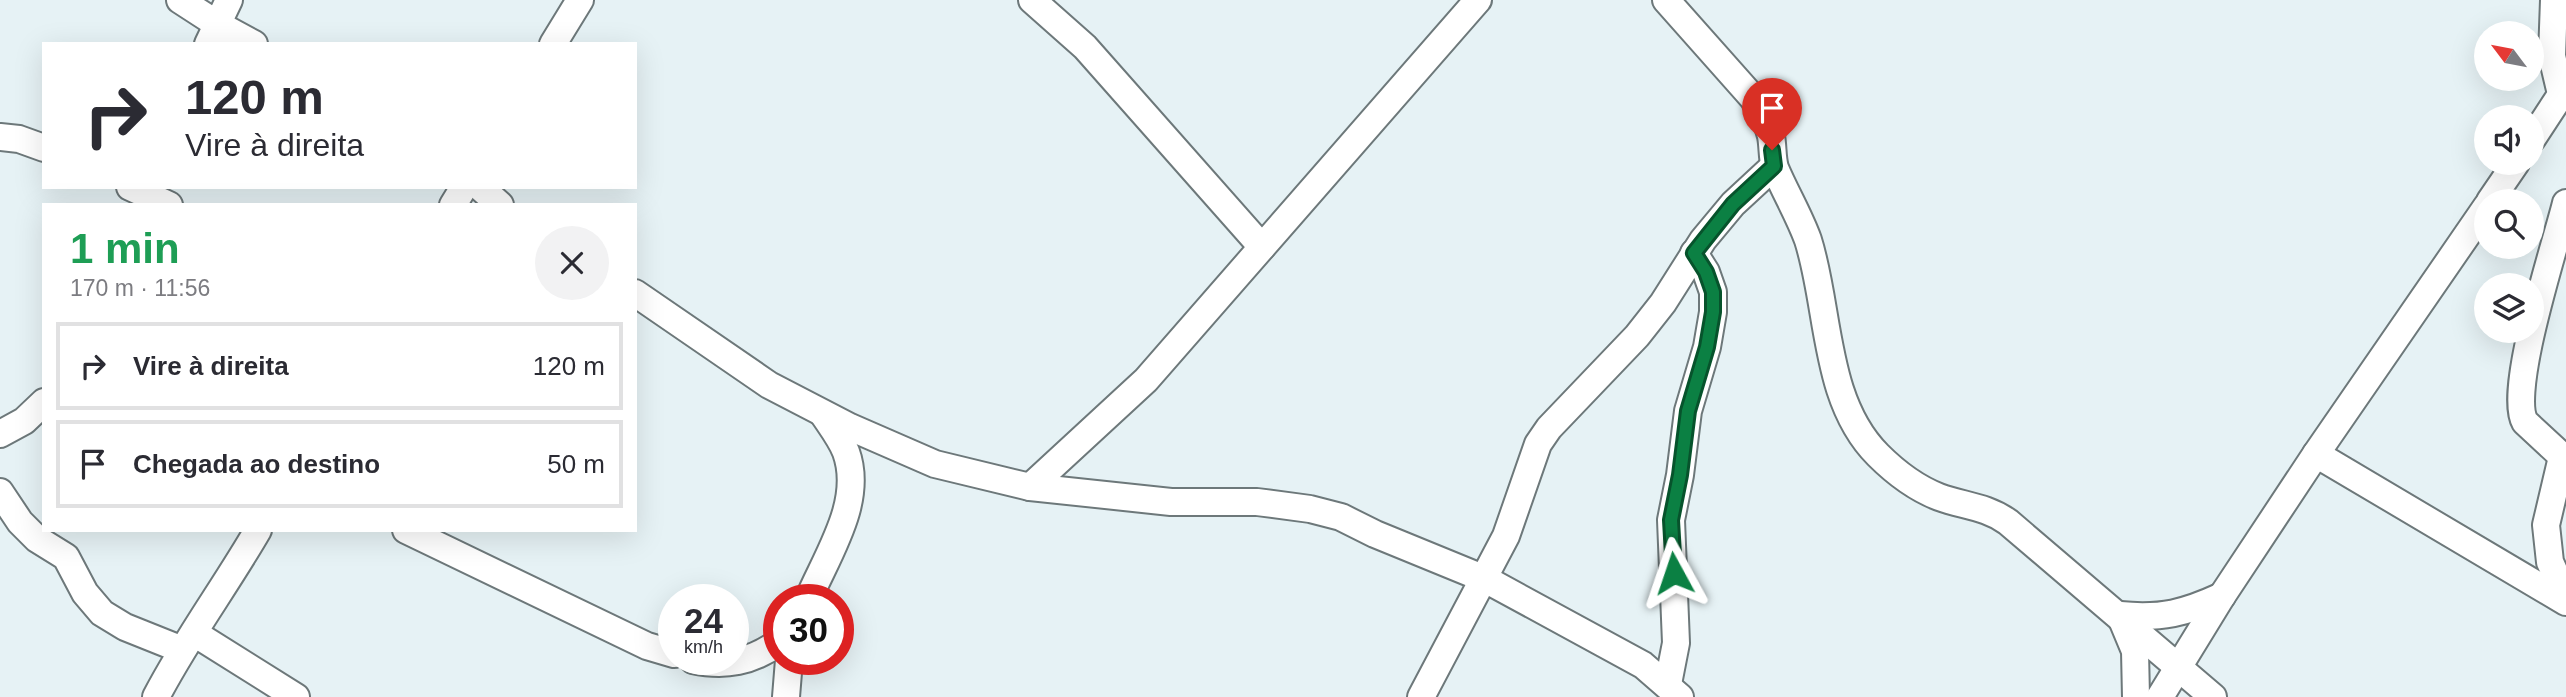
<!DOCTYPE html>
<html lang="pt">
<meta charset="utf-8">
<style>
:root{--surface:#fff;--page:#f2f2f3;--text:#2b2b33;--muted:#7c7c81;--line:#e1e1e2}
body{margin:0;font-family:Helvetica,sans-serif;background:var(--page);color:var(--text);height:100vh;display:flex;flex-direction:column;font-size:26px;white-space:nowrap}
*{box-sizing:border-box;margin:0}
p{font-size:23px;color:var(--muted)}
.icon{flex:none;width:38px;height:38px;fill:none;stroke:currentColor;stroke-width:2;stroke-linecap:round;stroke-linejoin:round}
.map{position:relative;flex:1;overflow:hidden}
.panel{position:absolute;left:42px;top:203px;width:595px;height:329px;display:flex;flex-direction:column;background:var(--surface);border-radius:0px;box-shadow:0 7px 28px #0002}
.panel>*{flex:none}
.banner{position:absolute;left:42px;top:42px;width:595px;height:147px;border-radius:0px;box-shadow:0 7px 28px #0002;background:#fff;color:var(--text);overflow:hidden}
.needle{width:46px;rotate:302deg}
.fabs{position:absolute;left:2474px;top:21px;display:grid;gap:14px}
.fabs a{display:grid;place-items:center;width:70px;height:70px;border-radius:50%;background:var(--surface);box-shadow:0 7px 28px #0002;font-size:35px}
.speed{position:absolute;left:658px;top:584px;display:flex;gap:14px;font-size:35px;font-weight:700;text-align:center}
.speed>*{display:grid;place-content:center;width:91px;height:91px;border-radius:50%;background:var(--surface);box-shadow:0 7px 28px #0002;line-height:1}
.speed small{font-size:18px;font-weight:400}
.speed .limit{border:10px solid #d22;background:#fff;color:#111}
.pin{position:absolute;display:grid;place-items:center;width:60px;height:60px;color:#fff;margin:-72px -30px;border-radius:50% 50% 50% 0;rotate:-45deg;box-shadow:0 0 7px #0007}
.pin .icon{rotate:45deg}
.me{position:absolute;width:77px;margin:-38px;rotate:355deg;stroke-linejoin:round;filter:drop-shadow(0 0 5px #0008)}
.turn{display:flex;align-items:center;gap:24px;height:147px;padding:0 28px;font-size:32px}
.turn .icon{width:91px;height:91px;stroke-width:2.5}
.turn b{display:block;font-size:49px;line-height:60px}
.round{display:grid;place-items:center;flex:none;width:74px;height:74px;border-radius:37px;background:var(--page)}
.overview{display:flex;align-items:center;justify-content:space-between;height:119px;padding:0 28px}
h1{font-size:42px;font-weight:800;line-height:52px;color:#1e9e55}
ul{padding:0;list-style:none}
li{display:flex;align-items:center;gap:21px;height:88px;margin:0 14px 10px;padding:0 14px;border:4px solid var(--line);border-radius:0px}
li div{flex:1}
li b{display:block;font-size:26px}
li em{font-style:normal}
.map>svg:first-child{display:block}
</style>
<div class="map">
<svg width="2566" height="697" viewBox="0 0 2566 697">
<rect width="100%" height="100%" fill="#e6f2f5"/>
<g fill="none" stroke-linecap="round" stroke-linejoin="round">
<g stroke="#6d787a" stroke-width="30">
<g id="minor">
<polyline points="180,0 217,24 254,44"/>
<polyline points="1032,0 1085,47 1262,247"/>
<path d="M1666,0L1753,98C1760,110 1768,122 1771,136C1773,146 1772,158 1775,168C1785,192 1799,215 1808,240C1830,309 1823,400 1878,455C1895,472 1916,488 1939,497C1963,506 1986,506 2008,522L2213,697"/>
<polyline points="2554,0 2552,56 2561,94"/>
<polyline points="208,44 229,0"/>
<polyline points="553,44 580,0"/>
<polyline points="0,137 19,139 44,148"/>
<polyline points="2532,139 2566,87"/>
<polyline points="130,187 169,205"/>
<polyline points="480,187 500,205"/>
<polyline points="2490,201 2516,163"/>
<path d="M2566,203C2556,244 2507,391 2525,422L2566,460"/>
<polyline points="453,205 464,187"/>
<polyline points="635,293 769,385 850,427 935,464 1030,487 1171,502 1257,502 1310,509 1341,517 1375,534 1485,579 1643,665 1680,697"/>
<polyline points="0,434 24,421 44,402"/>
<polyline points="2316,454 2566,602"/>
<polyline points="2562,457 2546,525 2550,562 2566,597"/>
<polyline points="1030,487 1146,380 1478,0"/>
<polyline points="0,492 20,522 37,539 66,557 85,593 102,613 125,627 180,649"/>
<polyline points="406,530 647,646 674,654"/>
<path d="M808,600C827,555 864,502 846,452C841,439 831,426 823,414"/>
<polyline points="194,633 296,697"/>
<path d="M693,660C725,667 752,662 779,642"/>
<polyline points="1668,684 1676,643 1671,520 1680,475 1688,411 1707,347 1713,312 1713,292 1706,272 1694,253"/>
<path d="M156,697C186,639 225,587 258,530"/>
<polyline points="786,697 789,660"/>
<polyline points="1421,697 1506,536 1538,444 1549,428 1637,336 1663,303 1703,240 1733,204 1774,166"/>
<path d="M2136,697L2135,651L2120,615C2162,619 2185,613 2222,596"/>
<polyline points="2160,697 2222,596 2316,454 2487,206"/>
</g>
</g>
<use href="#minor" stroke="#fff" stroke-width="26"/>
</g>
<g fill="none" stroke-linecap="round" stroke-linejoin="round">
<g stroke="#07532c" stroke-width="18">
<polyline id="route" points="1674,573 1671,520 1680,475 1688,411 1707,347 1713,312 1713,292 1706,272 1694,253 1733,204 1774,166 1772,150"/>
</g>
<use href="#route" stroke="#0b8043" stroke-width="12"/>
</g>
</svg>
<div class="fabs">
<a><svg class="needle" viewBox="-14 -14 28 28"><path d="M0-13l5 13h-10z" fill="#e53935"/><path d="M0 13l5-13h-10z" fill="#7c7c81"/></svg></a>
<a><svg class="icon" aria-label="sound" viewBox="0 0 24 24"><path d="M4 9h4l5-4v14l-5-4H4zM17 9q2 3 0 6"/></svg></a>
<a><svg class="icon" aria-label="search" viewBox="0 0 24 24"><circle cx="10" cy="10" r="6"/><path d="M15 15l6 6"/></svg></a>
<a><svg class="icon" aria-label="layers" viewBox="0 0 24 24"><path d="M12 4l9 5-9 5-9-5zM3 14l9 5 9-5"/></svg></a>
</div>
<div class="speed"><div>24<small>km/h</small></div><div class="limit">30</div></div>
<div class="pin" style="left:1772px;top:150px;background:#d93025"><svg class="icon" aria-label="arrive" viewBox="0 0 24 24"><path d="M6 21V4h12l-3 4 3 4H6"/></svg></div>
<svg class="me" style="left:1674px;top:573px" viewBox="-20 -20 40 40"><path d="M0-17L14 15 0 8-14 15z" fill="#0b8043" stroke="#fff" stroke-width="4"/></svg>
<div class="banner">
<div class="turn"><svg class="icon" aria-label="right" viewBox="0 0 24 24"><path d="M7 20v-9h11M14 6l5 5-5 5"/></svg><div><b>120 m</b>Vire à direita</div></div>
</div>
<section class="panel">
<div class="overview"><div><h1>1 min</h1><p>170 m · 11:56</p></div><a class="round"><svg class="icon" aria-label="close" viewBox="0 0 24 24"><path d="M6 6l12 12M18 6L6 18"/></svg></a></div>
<ul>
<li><svg class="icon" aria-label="right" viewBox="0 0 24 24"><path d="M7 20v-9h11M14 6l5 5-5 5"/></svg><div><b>Vire à direita</b></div><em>120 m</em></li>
<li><svg class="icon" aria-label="arrive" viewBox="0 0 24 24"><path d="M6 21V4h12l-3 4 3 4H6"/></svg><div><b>Chegada ao destino</b></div><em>50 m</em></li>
</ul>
</section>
</div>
